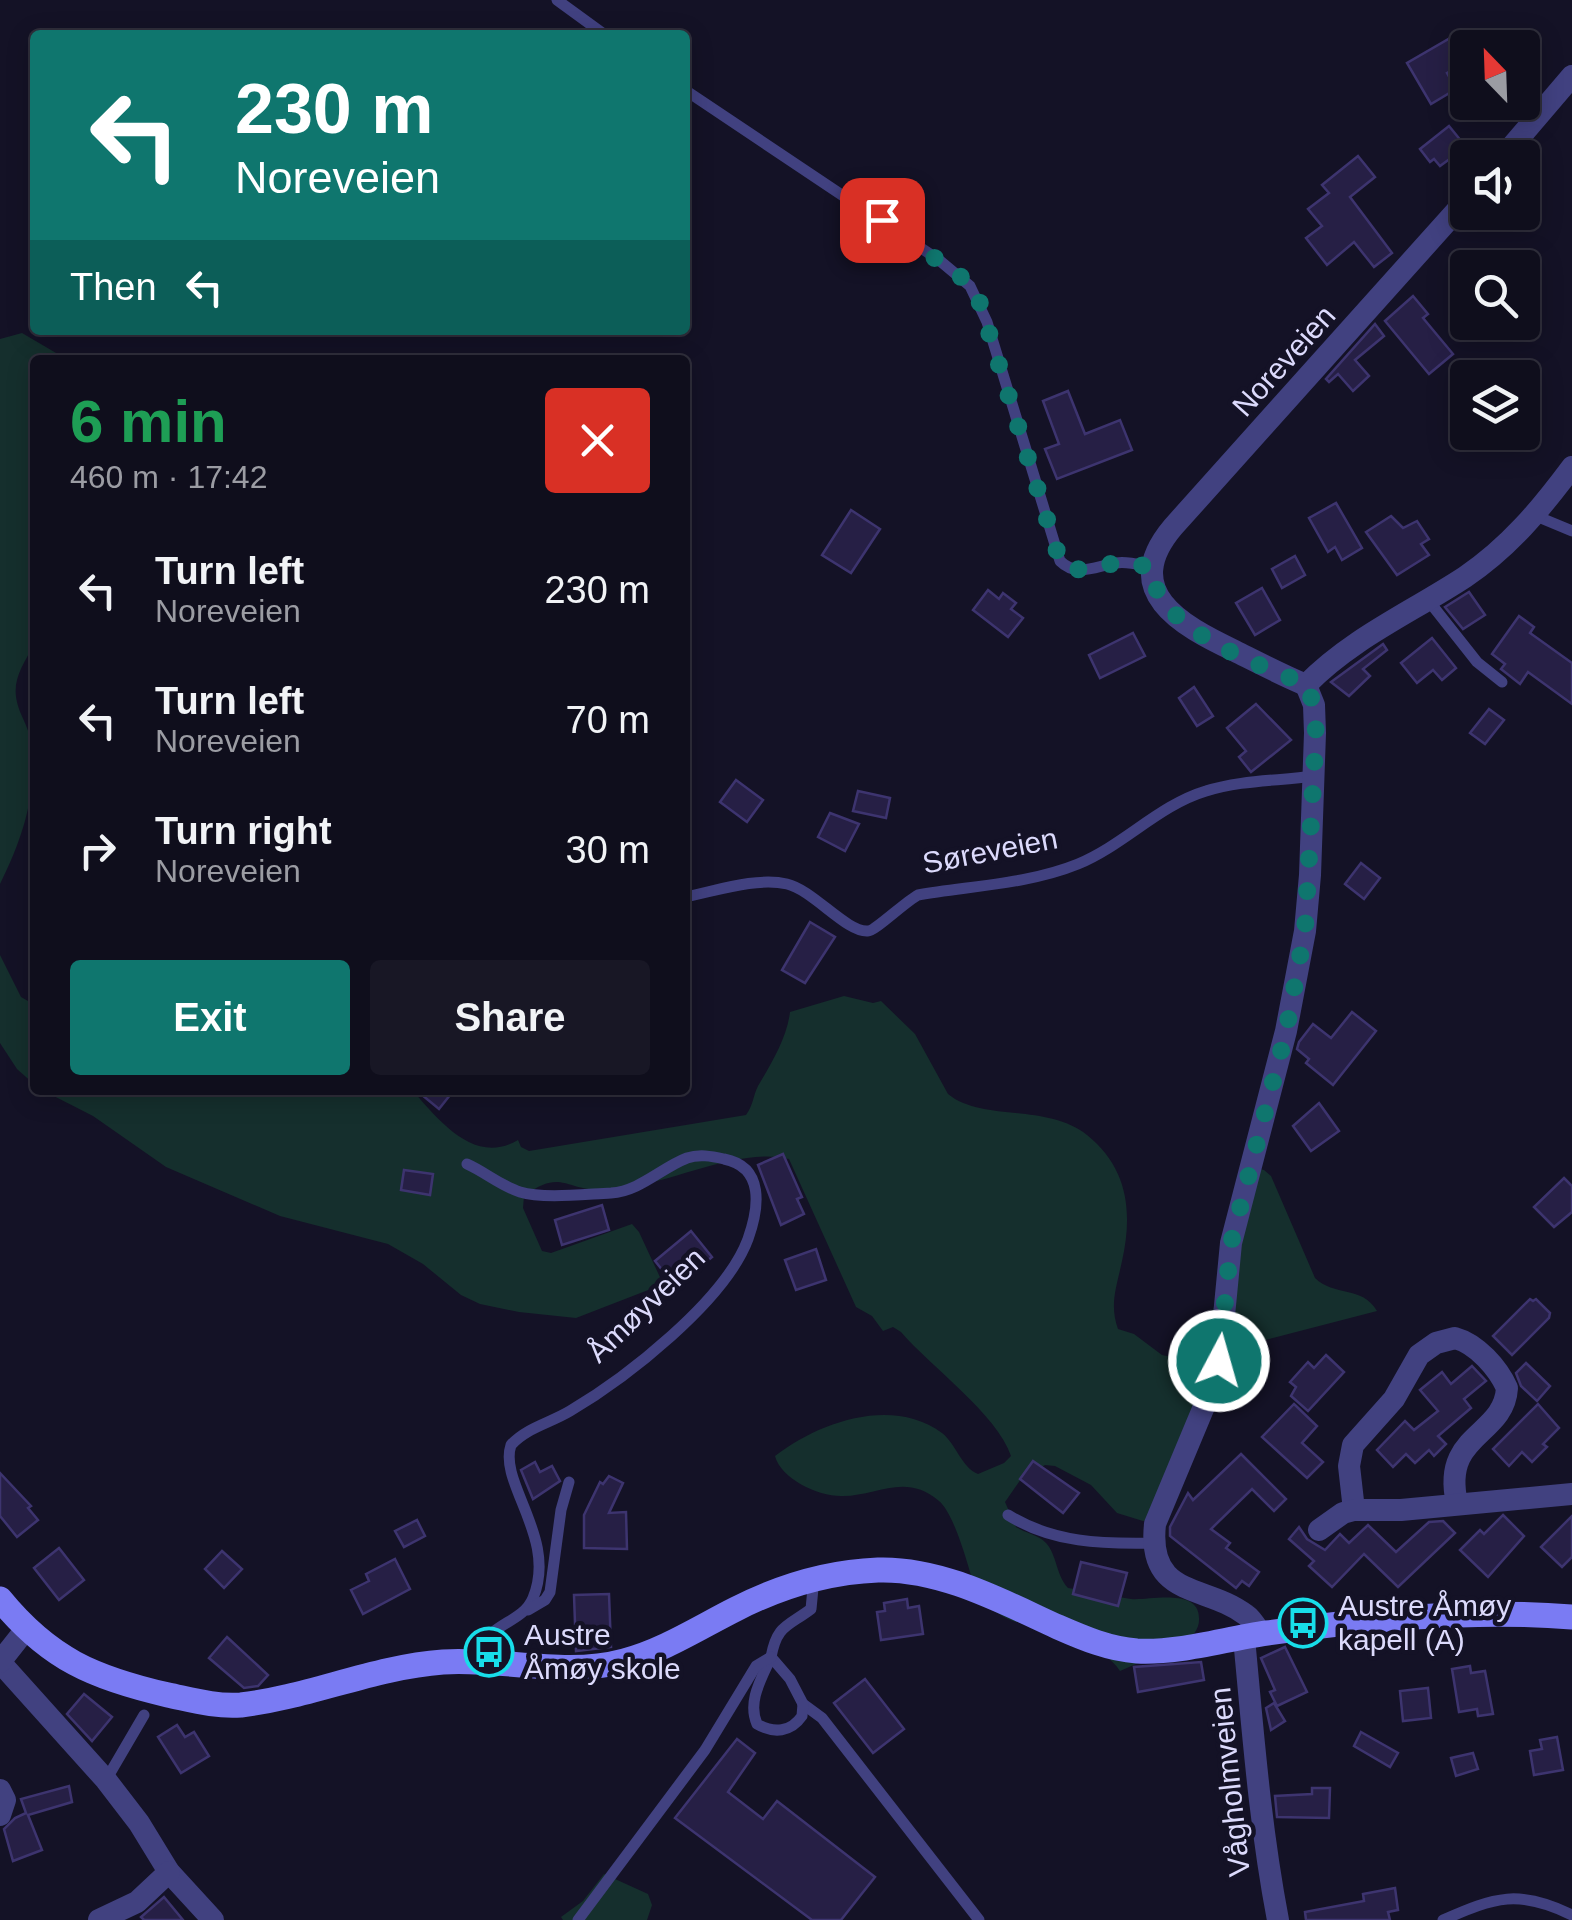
<!DOCTYPE html>
<meta charset="utf-8">
<style>
:root{--surface:#0f0e1c;--page:#181725;--text:#f1f3f6;--muted:#9b9ca3;--line:#2f2e3b;--accent:#0f766e}
body{margin:0;font-family:Helvetica,sans-serif;background:var(--page);color:var(--text);height:100vh;display:flex;flex-direction:column;font-size:38px;white-space:nowrap}
*{box-sizing:border-box;margin:0}
p{font-size:32px;color:var(--muted)}
.icon{flex:none;width:55px;height:55px;fill:none;stroke:currentColor;stroke-width:2;stroke-linecap:round;stroke-linejoin:round}
.map{position:relative;flex:1;overflow:hidden}
.sheet{position:absolute;left:30px;top:355px;width:660px;height:740px;display:flex;flex-direction:column;background:var(--surface);border-radius:10px;box-shadow:0 5px 25px #0003,0 0 0 2px var(--line)}
.sheet>*{flex:none}
.top-card{position:absolute;left:30px;top:30px;width:660px;height:305px;border-radius:10px;box-shadow:0 5px 25px #0003,0 0 0 2px var(--line);background:#0f766e;color:#fff;overflow:hidden}
.needle{width:65px;rotate:337deg}
.buttons{position:absolute;left:1450px;top:30px;display:grid;gap:20px}
.buttons a{display:grid;place-items:center;width:90px;height:90px;border-radius:10px;background:var(--surface);box-shadow:0 5px 25px #0003,0 0 0 2px var(--line);font-size:50px}
.pin{position:absolute;display:grid;place-items:center;width:85px;height:85px;color:#fff;margin:-42px;border-radius:20px;box-shadow:0 5px 15px #0006}
.me{position:absolute;width:110px;margin:-55px;rotate:6deg;stroke-linejoin:round;filter:drop-shadow(0 0 8px #0008)}
.turn{display:flex;align-items:center;gap:35px;height:210px;padding:0 40px;font-size:45px}
.turn .icon{width:130px;height:130px;stroke-width:2.5}
.turn b{display:block;font-size:70px;line-height:85px}
.then{display:flex;align-items:center;height:95px;padding:0 40px;background:#0003;gap:20px;font-size:38px}
.round{display:grid;place-items:center;flex:none;width:105px;height:105px;border-radius:10px;background:var(--page)}
.summary{display:flex;align-items:center;justify-content:space-between;height:170px;padding:0 40px}
h1{font-size:60px;font-weight:800;line-height:75px;color:#1e9e55}
.button{display:flex;gap:20px;margin-top:auto;padding:20px 40px}
.button a{flex:1;height:115px;border-radius:10px;background:var(--accent);color:#fff;font-size:40px;font-weight:800;line-height:115px;text-align:center}
.button a+a{background:var(--page);color:var(--text)}
ul{padding:0;list-style:none}
li{display:flex;align-items:center;gap:30px;height:130px;padding:0 40px}
li div{flex:1}
li b{display:block;font-size:38px}
li em{font-style:normal}
.map>svg:first-child{display:block}
</style>
<div class="map">
<svg width="1572" height="1920" viewBox="0 0 1572 1920">
<rect width="100%" height="100%" fill="#141226"/>
<g fill="#152f2d">
<path d="M22,333L68,360H35V642C21,670 8,683 21,714C25,723 30,733 31,743C38,793 22,840 0,884V339Z"/>
<polygon points="0,955 21,997 35,1005 35,1085 17,1069 0,1043"/>
<path d="M844,996L873,1003L881,1001L915,1034L948,1094C982,1122 1046,1103 1087,1135C1128,1168 1133,1212 1122,1261C1117,1286 1109,1304 1118,1329L1134,1334L1162,1355L1190,1361L1198,1355L1207,1320L1216,1303L1251,1167L1264,1170L1271,1176L1315,1278C1334,1297 1362,1285 1377,1311L1223,1351L1164,1519L1143,1521L1117,1513L1091,1485L1055,1466L1045,1465L1021,1479L1005,1502L1016,1527C1025,1533 1039,1535 1046,1543C1057,1555 1056,1575 1068,1588C1089,1591 1110,1596 1131,1599C1147,1601 1199,1587 1199,1618C1200,1628 1192,1638 1184,1643L1120,1671C1103,1643 1044,1629 1013,1621C1001,1617 989,1606 978,1601C972,1579 956,1515 939,1501C906,1472 876,1496 843,1496C819,1497 781,1479 775,1456C819,1422 892,1396 942,1433C957,1445 961,1467 978,1474L1004,1463L1011,1456C997,1414 931,1367 901,1332L893,1327L883,1331L872,1316L856,1307L789,1159C741,1147 676,1181 628,1187C619,1188 607,1190 597,1190C563,1188 560,1170 524,1196L523,1208L542,1251L551,1253L632,1224L639,1232L665,1288L656,1287L576,1318L519,1312L480,1304L461,1295L423,1264L388,1244L280,1216L166,1167L93,1116L42,1090H412C439,1120 474,1166 518,1140L521,1147L529,1151L746,1115C753,1106 753,1096 758,1086C771,1064 787,1038 790,1012Z"/>
<polygon points="604,1874 648,1894 652,1905 647,1920 563,1920 561,1917 583,1901"/>
</g>
<g fill="#261f45" stroke="#3d346f" stroke-width="2.5">
<polygon points="1452,37 1467,62 1447,73 1456,89 1431,104 1407,63"/>
<polygon points="1449,126 1466,147 1440,166 1434,159 1430,162 1420,149"/>
<polygon points="1358,156 1375,177 1350,197 1392,253 1374,267 1354,242 1327,265 1306,238 1322,226 1308,209 1329,193 1322,185"/>
<polygon points="1413,296 1428,314 1423,318 1453,354 1429,374 1385,321"/>
<polygon points="1375,324 1384,336 1355,360 1369,376 1353,391 1338,374 1329,382 1326,379"/>
<polygon points="1068,391 1085,434 1120,420 1132,450 1057,479 1045,449 1059,444 1043,401"/>
<polygon points="1336,503 1362,548 1342,560 1335,547 1328,552 1309,518"/>
<polygon points="851,510 880,529 851,573 822,555"/>
<polygon points="1391,516 1403,528 1417,521 1429,539 1421,544 1429,555 1397,575 1366,532"/>
<polygon points="1295,556 1305,575 1282,588 1272,569"/>
<polygon points="1262,588 1280,620 1255,635 1236,603"/>
<polygon points="988,590 999,599 1003,593 1016,603 1011,609 1023,618 1008,637 973,610"/>
<polygon points="1469,592 1485,615 1463,629 1445,607"/>
<polygon points="1519,616 1534,627 1530,633 1572,663 1572,704 1528,672 1520,684 1501,669 1505,664 1492,654"/>
<polygon points="1133,633 1145,656 1100,678 1089,655"/>
<polygon points="1432,638 1456,668 1442,680 1433,670 1417,683 1401,663"/>
<polygon points="1383,644 1387,650 1363,669 1370,676 1349,696 1331,682"/>
<polygon points="1194,687 1213,716 1197,726 1179,698"/>
<polygon points="1256,704 1291,740 1251,772 1239,757 1246,751 1227,728"/>
<polygon points="1489,709 1504,720 1485,744 1470,733"/>
<polygon points="736,780 763,800 747,822 720,802"/>
<polygon points="858,791 890,798 886,818 853,811"/>
<polygon points="830,813 859,824 845,851 818,837"/>
<polygon points="1361,863 1380,878 1364,899 1345,884"/>
<polygon points="810,922 835,937 805,983 782,970"/>
<polygon points="1352,1012 1376,1031 1333,1085 1306,1063 1309,1059 1297,1049 1299,1042 1313,1024 1331,1038"/>
<polygon points="416,1090 454,1090 439,1109"/>
<polygon points="1319,1103 1339,1131 1311,1151 1293,1126"/>
<polygon points="783,1154 802,1197 797,1199 804,1214 781,1225 758,1165"/>
<polygon points="404,1170 433,1174 430,1195 401,1190"/>
<polygon points="1564,1178 1572,1186 1572,1212 1554,1227 1534,1207"/>
<polygon points="602,1205 609,1230 562,1245 555,1220"/>
<polygon points="691,1231 712,1257 676,1287 655,1261"/>
<polygon points="816,1249 826,1280 796,1290 785,1260"/>
<polygon points="1530,1299 1533,1301 1536,1299 1550,1313 1549,1318 1512,1355 1493,1336"/>
<polygon points="1326,1355 1344,1372 1308,1411 1291,1396 1296,1387 1290,1382 1308,1362 1314,1368"/>
<polygon points="1526,1363 1550,1386 1537,1401 1521,1386 1516,1373"/>
<polygon points="1472,1366 1486,1381 1464,1399 1471,1408 1438,1436 1446,1444 1434,1456 1429,1450 1415,1463 1406,1454 1393,1467 1377,1450 1405,1421 1414,1430 1438,1411 1420,1390 1442,1372 1451,1384"/>
<polygon points="1294,1404 1317,1426 1302,1443 1323,1462 1307,1478 1262,1437"/>
<polygon points="1538,1404 1559,1428 1543,1444 1547,1447 1532,1462 1522,1452 1509,1466 1493,1449"/>
<polygon points="1241,1454 1286,1499 1274,1511 1252,1489 1211,1529 1230,1543 1226,1548 1259,1572 1249,1586 1242,1581 1236,1588 1170,1536 1170,1527 1188,1493 1193,1500"/>
<polygon points="1033,1461 1079,1493 1063,1513 1020,1479"/>
<polygon points="535,1462 540,1472 552,1466 560,1481 533,1499 521,1470"/>
<polygon points="0,1473 31,1506 28,1508 38,1520 17,1537 0,1516"/>
<polygon points="609,1476 623,1483 609,1513 626,1512 627,1549 584,1548 584,1515 600,1482 603,1484"/>
<polygon points="1503,1515 1524,1536 1488,1577 1460,1550 1480,1530 1484,1534"/>
<polygon points="1572,1516 1572,1557 1562,1567 1541,1547"/>
<polygon points="417,1520 425,1536 404,1547 395,1531"/>
<polygon points="1443,1521 1455,1533 1398,1587 1364,1554 1332,1587 1309,1566 1314,1561 1289,1539 1299,1527 1307,1539 1325,1550 1340,1534 1349,1543 1368,1525 1396,1552 1429,1522"/>
<polygon points="59,1548 84,1580 59,1600 34,1568"/>
<polygon points="222,1551 242,1569 224,1588 205,1569"/>
<polygon points="395,1559 410,1589 363,1614 351,1590 369,1581 366,1574"/>
<polygon points="1081,1562 1127,1573 1118,1606 1073,1594"/>
<polygon points="609,1594 611,1647 576,1651 574,1595"/>
<polygon points="907,1599 908,1608 919,1606 923,1634 881,1640 877,1612 885,1611 884,1603"/>
<polygon points="227,1637 268,1675 258,1686 244,1688 209,1658"/>
<polygon points="1285,1647 1307,1692 1277,1706 1270,1692 1275,1690 1261,1658"/>
<polygon points="1201,1662 1204,1680 1138,1692 1134,1667"/>
<polygon points="1470,1666 1471,1673 1485,1671 1493,1714 1478,1716 1477,1709 1459,1712 1452,1669"/>
<polygon points="865,1679 904,1729 873,1753 834,1703"/>
<polygon points="1428,1688 1431,1718 1403,1721 1400,1691"/>
<polygon points="84,1694 112,1717 92,1741 67,1714"/>
<polygon points="1274,1703 1285,1721 1271,1730 1266,1708"/>
<polygon points="177,1725 185,1737 194,1732 209,1756 181,1773 158,1737"/>
<polygon points="1361,1732 1398,1753 1390,1767 1354,1746"/>
<polygon points="1557,1737 1563,1770 1534,1775 1530,1751 1542,1749 1540,1740"/>
<polygon points="737,1739 755,1753 728,1792 763,1819 777,1801 875,1877 841,1920 812,1920 675,1818"/>
<polygon points="1473,1753 1478,1769 1456,1776 1451,1758"/>
<polygon points="69,1786 72,1802 28,1815 42,1850 13,1861 4,1829 15,1818 26,1813 21,1799"/>
<polygon points="1312,1788 1330,1788 1329,1818 1277,1817 1275,1796 1312,1794"/>
<polygon points="1395,1888 1398,1910 1388,1912 1390,1920 1306,1920 1305,1912 1364,1901 1363,1894"/>
<polygon points="164,1897 183,1920 144,1920 141,1917"/>
</g>
<g fill="none" stroke-linecap="round" stroke-linejoin="round">
<g stroke="#414180" stroke-width="11">
<polyline points="557,0 605,35"/>
<path d="M685,90L939,260L970,286L987,322L1060,561C1077,578 1096,566 1116,563C1128,561 1140,565 1151,567"/>
<polyline points="1536,516 1572,531"/>
<polyline points="1428,600 1477,662 1502,682"/>
<path d="M685,897C716,891 756,877 787,884C813,890 847,933 868,931C875,931 905,902 918,895C970,886 1029,884 1078,864C1124,845 1159,805 1206,791C1240,780 1278,781 1314,776"/>
<path d="M467,1164C485,1172 501,1186 520,1192C543,1199 586,1194 611,1193C640,1191 661,1168 687,1158C699,1154 711,1156 724,1159C765,1167 759,1208 748,1239C725,1301 626,1378 570,1411C550,1423 526,1428 511,1445C498,1483 558,1538 533,1598C525,1617 505,1621 491,1634C483,1641 479,1651 474,1660"/>
<path d="M1008,1515C1053,1543 1102,1544 1153,1543"/>
<path d="M814,1578L811,1609C787,1627 777,1625 771,1657L790,1679L803,1704L822,1718L979,1920"/>
<polyline points="528,1610 545,1600 550,1592 561,1510 569,1482"/>
<path d="M771,1657C762,1678 747,1701 757,1724C774,1734 791,1732 802,1716L803,1704"/>
<polyline points="106,1780 144,1715"/>
<polyline points="578,1920 705,1750 756,1666 771,1657"/>
<path d="M1443,1920C1495,1897 1519,1889 1572,1915"/>
</g>
<g stroke="#414180" stroke-width="22">
<polyline points="1502,158 1572,76"/>
<path d="M1306,685C1282,675 1259,663 1235,651C1180,625 1119,591 1173,527L1468,198"/>
<path d="M1354,1510L1349,1466L1353,1445L1394,1399L1419,1355L1436,1343L1455,1338C1477,1344 1498,1368 1507,1388C1504,1437 1441,1433 1457,1503"/>
<polyline points="1319,1530 1343,1513 1354,1510 1401,1510 1572,1494"/>
<path d="M1261,1634C1257,1628 1252,1619 1246,1615C1206,1584 1147,1599 1155,1524L1213,1385L1221,1347L1231,1243L1286,1031L1305,931L1310,875L1315,733L1314,705L1306,685C1352,638 1410,613 1465,577C1509,547 1540,510 1572,467"/>
<path d="M1244,1638C1253,1733 1260,1826 1278,1920"/>
<polyline points="0,1662 106,1780 139,1823 169,1872 213,1920"/>
<polyline points="0,1662 26,1629"/>
<polyline points="0,1790 5,1800 0,1815"/>
<polyline points="99,1920 137,1902 169,1872"/>
</g>
<path stroke="#7a7bf3" stroke-width="25" d="M0,1599C49,1659 94,1678 168,1695C192,1700 216,1707 241,1705C309,1697 374,1667 443,1662C503,1658 565,1677 624,1661C663,1651 700,1627 736,1609C781,1586 828,1572 878,1570C941,1568 1003,1602 1058,1627C1083,1638 1109,1649 1137,1651C1181,1653 1224,1639 1267,1633C1369,1619 1470,1609 1572,1617"/>
</g>
<g fill="none" stroke-linecap="round" stroke-linejoin="round">
<path stroke="#0f766e" stroke-width="18" stroke-dasharray="0 32.4" d="M882,220L961,277L978,297L1060,561L1074,570L1123,562L1151,567C1154,628 1256,664 1306,684L1314,705L1316,733L1305,930L1286,1032L1231,1243L1219,1361"/>
</g>
<defs>
<g id="bus-ring" transform="scale(2.5)"><circle r="9.5" fill="#141226" stroke="#18dde9" stroke-width="1.5"/><path d="M-5-6H5V4H4V6H2V4H-2V6H-4V4H-5ZM-3.5-4V0h7V-4ZM-3.5 1.2v1.5H-2V1.2ZM2 1.2v1.5H3.5V1.2Z" fill="#18dde9"/></g>
</defs>
<g fill-rule="evenodd">
<use href="#bus-ring" x="1303" y="1623"/>
<use href="#bus-ring" x="489" y="1652"/>
</g>
<g text-anchor="middle" stroke-width="9" stroke-linejoin="round" paint-order="stroke">
<g font-size="30" fill="#dcdafc" stroke="#141226">
<text transform="translate(1284 361) rotate(-48)" y="10">Noreveien</text>
<text transform="translate(990 851) rotate(-11)" y="10">Søreveien</text>
<text transform="translate(646 1305) rotate(-44)" y="10">Åmøyveien</text>
<text transform="translate(1230 1782) rotate(-96)" y="10">Vågholmveien</text>
</g>
<g font-size="30" fill="#dcdafc" stroke="#141226" text-anchor="start">
<text x="1338" y="1616">Austre Åmøy<tspan x="1338" dy="34">kapell (A)</tspan></text>
<text x="524" y="1645">Austre<tspan x="524" dy="34">Åmøy skole</tspan></text>
</g>
</g>
</svg>
<div class="buttons">
<a><svg class="needle" viewBox="-14 -14 28 28"><path d="M0-13l5 13h-10z" fill="#e53935"/><path d="M0 13l5-13h-10z" fill="#9b9ca3"/></svg></a>
<a><svg class="icon" aria-label="sound" viewBox="0 0 24 24"><path d="M4 9h4l5-4v14l-5-4H4zM17 9q2 3 0 6"/></svg></a>
<a><svg class="icon" aria-label="search" viewBox="0 0 24 24"><circle cx="10" cy="10" r="6"/><path d="M15 15l6 6"/></svg></a>
<a><svg class="icon" aria-label="layers" viewBox="0 0 24 24"><path d="M12 4l9 5-9 5-9-5zM3 14l9 5 9-5"/></svg></a>
</div>
<div class="pin" style="left:882px;top:220px;background:#d93025"><svg class="icon" aria-label="arrive" viewBox="0 0 24 24"><path d="M6 21V4h12l-3 4 3 4H6"/></svg></div>
<svg class="me" style="left:1219px;top:1361px" viewBox="-20 -20 40 40"><circle r="17" fill="#0f766e" stroke="#fff" stroke-width="3"/><path d="M0-11L8 9 0 5-8 9z" fill="#fff"/></svg>
<div class="top-card">
<div class="turn"><svg class="icon" aria-label="left" viewBox="0 0 24 24"><path d="M17 20v-9H6M10 6l-5 5 5 5"/></svg><div><b>230 m</b>Noreveien</div></div>
<div class="then">Then<svg class="icon" aria-label="left" viewBox="0 0 24 24"><path d="M17 20v-9H6M10 6l-5 5 5 5"/></svg></div>
</div>
<section class="sheet">
<div class="summary"><div><h1>6 min</h1><p>460 m · 17:42</p></div><a class="round" style="background:#d93025;color:#fff"><svg class="icon" aria-label="close" viewBox="0 0 24 24"><path d="M6 6l12 12M18 6L6 18"/></svg></a></div>
<ul>
<li><svg class="icon" aria-label="left" viewBox="0 0 24 24"><path d="M17 20v-9H6M10 6l-5 5 5 5"/></svg><div><b>Turn left</b><p>Noreveien</p></div><em>230 m</em></li>
<li><svg class="icon" aria-label="left" viewBox="0 0 24 24"><path d="M17 20v-9H6M10 6l-5 5 5 5"/></svg><div><b>Turn left</b><p>Noreveien</p></div><em>70 m</em></li>
<li><svg class="icon" aria-label="right" viewBox="0 0 24 24"><path d="M7 20v-9h11M14 6l5 5-5 5"/></svg><div><b>Turn right</b><p>Noreveien</p></div><em>30 m</em></li>
</ul>
<div class="button"><a>Exit</a><a>Share</a></div>
</section>
</div>
